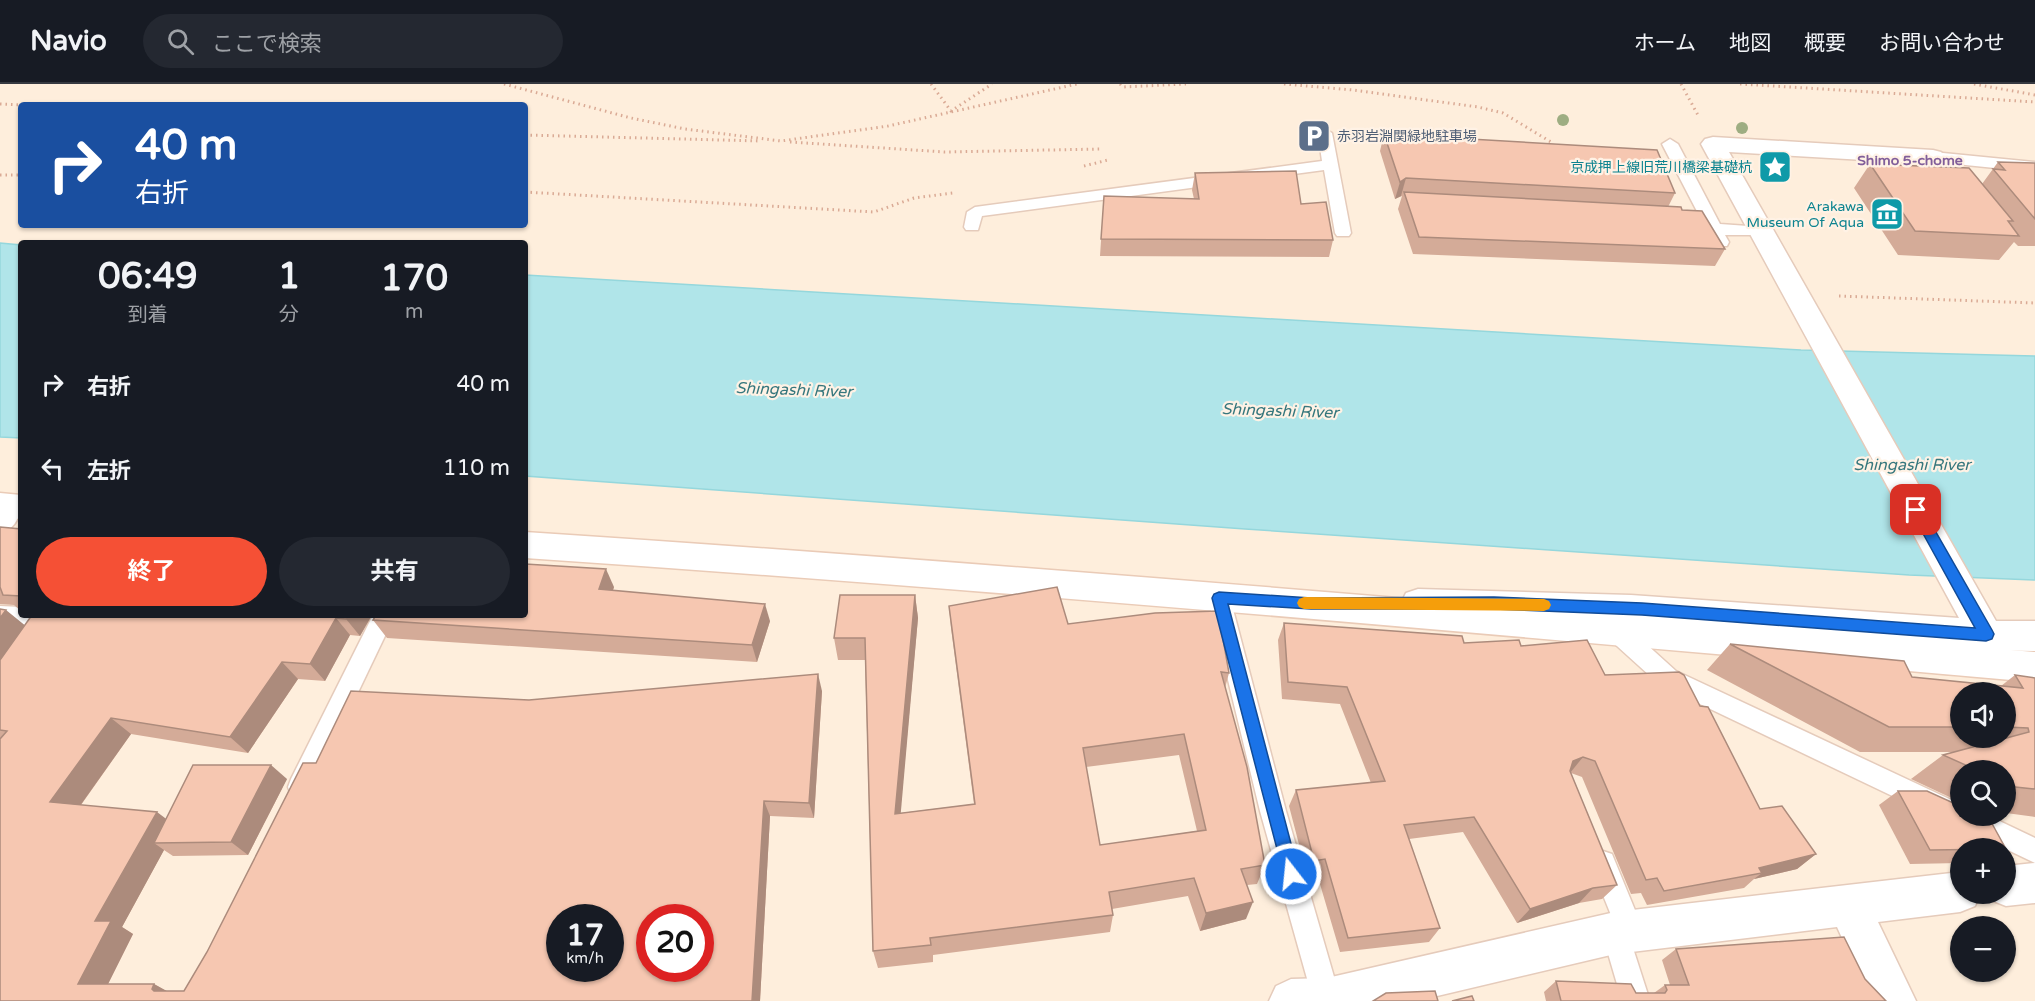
<!DOCTYPE html>
<html lang="ja">
<meta charset="utf-8">
<style>
:root{--surface:#171b24;--page:#242831;--text:#f1f3f6;--muted:#9ea1a6;--line:#363941;--accent:#f55035}
body{margin:0;font-family:"Varela Round","Noto Sans JP",sans-serif;background:var(--page);color:var(--text);height:100vh;display:flex;flex-direction:column;font-size:22px;white-space:nowrap}
*{box-sizing:border-box;margin:0}
p{font-size:20px;color:var(--muted)}
.icon{flex:none;width:33px;height:33px;fill:none;stroke:currentColor;stroke-width:2;stroke-linecap:round;stroke-linejoin:round}
.map{position:relative;flex:1;overflow:hidden}
.side{position:absolute;left:18px;top:156px;width:510px;height:378px;display:flex;flex-direction:column;background:var(--surface);border-radius:6px;box-shadow:0 2px 4px #0004}
.side>*{flex:none}
.guide{position:absolute;left:18px;top:18px;width:510px;height:126px;border-radius:6px;box-shadow:0 2px 4px #0004;background:#1a4fa0;color:#fff;overflow:hidden}
.tools{position:absolute;left:1950px;top:598px;display:grid;gap:12px}
.tools a{display:grid;place-items:center;width:66px;height:66px;border-radius:50%;background:var(--surface);box-shadow:0 2px 4px #0004;font-size:30px}
.speed{position:absolute;left:546px;top:820px;display:flex;gap:12px;font-size:30px;font-weight:700;text-align:center}
.speed>*{display:grid;place-content:center;width:78px;height:78px;border-radius:50%;background:var(--surface);box-shadow:0 2px 4px #0004;line-height:1}
.speed small{font-size:15px;font-weight:400}
.speed .limit{border:9px solid #d22;background:#fff;color:#111}
.pin{position:absolute;display:grid;place-items:center;width:51px;height:51px;color:#fff;margin:-26px;border-radius:12px;box-shadow:0 3px 9px #0006}
.me{position:absolute;width:66px;margin:-33px;rotate:344deg;stroke-linejoin:round;filter:drop-shadow(0 0 4px #0008)}
.turn{display:flex;align-items:center;gap:21px;height:126px;padding:0 18px;font-size:27px}
.turn .icon{width:78px;height:78px;stroke-width:2.5}
.turn b{display:block;font-size:42px;line-height:51px}
.eta{display:flex;justify-content:space-evenly;align-items:center;height:102px;text-align:center}
.eta b{font-size:36px;font-weight:700;line-height:42px}
.button{display:flex;gap:12px;margin-top:auto;padding:12px 18px}
.button a{flex:1;height:69px;border-radius:36px;background:var(--accent);color:#fff;font-size:24px;font-weight:700;line-height:69px;text-align:center}
.button a+a{background:var(--page);color:var(--text)}
ul{padding:0;list-style:none}
li{display:flex;align-items:center;gap:18px;height:84px;padding:0 18px}
li div{flex:1}
li b{display:block;font-size:22px}
li em{font-style:normal}
header{display:flex;align-items:center;gap:36px;box-sizing:border-box;height:84px;padding:0 30px;background:var(--surface);border-bottom:2px solid var(--line)}
header strong{font-size:28px}
nav{display:flex;gap:33px;margin-inline-start:auto;font-size:21px}
.search{width:420px;height:54px;background:var(--page);display:flex;align-items:center;gap:15px;box-sizing:border-box;padding:0 21px;border-radius:33px;color:var(--muted);font-size:22px}
.map>svg:first-child{display:block}
</style>
<header>
<strong>Navio</strong>
<div class="search"><svg class="icon" aria-label="search" viewBox="0 0 24 24"><circle cx="10" cy="10" r="6"/><path d="M15 15l6 6"/></svg>ここで検索</div>
<nav><a>ホーム</a><a>地図</a><a>概要</a><a>お問い合わせ</a></nav>
</header>
<div class="map">
<svg width="2035" height="917" viewBox="0 0 2035 917">
<rect width="100%" height="100%" fill="#feeedc"/>
<g fill="#b0e5e9" stroke="#95d7dc" stroke-width="1.5">
<polygon points="0,159 21,161 21,354 0,353"/>
<polygon points="525,191 1801,266 2035,272 2035,496 1909,491 1245,445 525,392"/>
</g>
<g fill="none" stroke-linecap="round" stroke-linejoin="round">
<g stroke="#e5cbbb" stroke-width="3">
<g id="lane">
<polygon points="1325,45 1332,49 1351,149 1349,152 1337,152 1335,149 1324,86 982,132 978,146 966,146 964,143 967,128 975,123 1322,77 1318,49"/>
<polygon points="1670,55 1678,60 1720,140 1762,143 1770,148 1768,151 1725,151 1729,158 1727,162 1715,162 1662,60"/>
<polygon points="1933,68 2035,78 2035,88 1946,79 1968,105 1960,110 1954,108 1925,73"/>
<path d="M16,415L21,417C21,432 15,445 0,450V428L9,418Z"/>
<polygon points="1219,505 1227,508 1230,514 1286,727 1341,917 1313,916 1260,727 1208,514 1211,508"/>
<polygon points="0,522 21,523 21,531 60,531 61,533 58,539 50,542 0,540"/>
<polygon points="373,531 395,531 309,711 300,714 291,711 288,703 291,695"/>
<polygon points="1615,537 1623,539 1676,587 1960,720 1960,732 1989,732 2035,754 2035,779 1964,745 1963,743 1951,740 1660,601 1607,553 1604,546 1607,539"/>
<polygon points="1603,767 1612,770 1644,848 1640,857 1632,861 1650,917 1622,917 1602,849 1606,840 1613,836 1590,779 1594,770"/>
</g>
</g>
<g stroke="#e5cbbb" stroke-width="3">
<g id="street">
<polygon points="1713,53 1933,66 1941,68 1945,73 1941,78 1933,80 1729,68 1996,537 2035,537 2035,567 1986,566 1631,539 1418,533 1406,529 1401,519 1406,509 1418,505 1631,511 1959,534 1701,60 1705,55"/>
<polygon points="2035,779 2035,819 2006,822 1991,816 1989,810 2006,810 2006,782"/>
<polygon points="1960,788 1960,810 1980,810 1975,822 1960,828 1878,838 1916,917 1871,917 1837,843 1615,870 1416,917 1269,917 1276,902 1291,895 1327,894 1615,828"/>
</g>
</g>
<g stroke="#eacbb7" stroke-width="3">
<g id="secondary">
<polygon points="0,409 21,411 21,435 0,433"/>
<path d="M525,448C1029,481 1532,525 2035,568V598C1532,554 1029,508 525,474Z"/>
</g>
</g>
<g stroke="#daaa95" stroke-width="3" stroke-dasharray="1.5 4" stroke-linecap="butt">
<polyline points="504,0 631,34 685,45 781,57 888,42 1077,0"/>
<polyline points="931,0 951,27 992,0"/>
<polyline points="1120,0 1123,3 1186,0"/>
<polyline points="1284,0 1353,6 1478,23 1503,29 1551,58"/>
<polyline points="1681,0 1699,33"/>
<polyline points="1740,0 2035,18"/>
<polyline points="1974,0 2035,11"/>
<polyline points="0,20 26,21"/>
<polyline points="525,51 761,57"/>
<polyline points="790,58 945,68 1101,65"/>
<polyline points="1084,82 1108,76"/>
<polyline points="0,91 21,91"/>
<polyline points="525,108 874,128 914,114 953,109"/>
<polyline points="1839,212 2035,219"/>
</g>
<use href="#lane" fill="#fff" fill-rule="evenodd"/>
<use href="#street" fill="#fff" fill-rule="evenodd"/>
<use href="#secondary" fill="#fff" fill-rule="evenodd"/>
</g>
<g fill="#9ead82">
<circle cx="1563" cy="36" r="6"/>
<circle cx="1742" cy="44" r="6"/>
</g>
<g fill="#d4ab98" fill-rule="evenodd">
<polygon points="1384,50 1675,109 1668,123 1682,126 1725,165 1715,182 1413,170 1398,125 1402,112 1395,115 1380,67"/>
<polygon points="1998,78 2035,79 2035,162 2018,162 2014,158 1999,176 1898,171 1854,104 1870,80 1982,100"/>
<polygon points="1195,89 1301,120 1333,156 1329,173 1100,172 1104,112 1194,115 1192,106"/>
<polygon points="0,443 21,445 21,527 14,521 0,520"/>
<polygon points="614,503 613,506 770,537 757,578 387,554 373,536"/>
<path d="M915,511L918,534L900,729L974,720L951,544L949,522L1068,540L1229,589L1225,604L1265,781L1257,800L1247,801L1246,835L1200,847L1188,812L1112,825L1113,831L1110,848L933,871V878L878,884L873,867L865,576H838L834,554ZM1179,671L1197,747L1100,761L1086,683Z"/>
<polygon points="0,525 25,542 32,531 372,531 360,552 350,551 325,597 298,595 248,669 131,650 81,721 166,735 287,695 248,771 173,772 164,766 122,843 133,850 108,900 154,900 166,907 184,907 207,868 316,679 529,616 822,607 814,734 770,732 760,917 0,917"/>
<polygon points="1284,539 1464,559 1521,562 1700,622 1760,725 1816,770 1797,785 1754,795 1744,804 1647,821 1641,809 1631,810 1582,693 1571,689 1617,801 1602,815 1579,819 1517,839 1463,748 1409,755 1440,844 1429,858 1340,868 1317,790 1307,791 1289,722 1296,706 1371,699 1340,620 1282,615 1278,556"/>
<path d="M1730,560L1912,593L2001,602L2015,591L2035,594V733L2006,729V687H1960V718L1911,695L1943,671L1953,668H1860L1707,586ZM1960,609H2006V654H1960Z"/>
<polygon points="1898,707 1960,765 1960,779 1910,780 1879,721"/>
<polygon points="1676,865 1865,895 1886,917 1546,917 1544,908 1556,897 1636,909 1654,909 1665,901 1670,901 1662,876"/>
</g>
<g fill="#ac8b7c">
<polygon points="1406,94 1401,112 1395,115 1400,98"/>
<polygon points="606,485 614,503 607,523 599,505"/>
<polygon points="915,511 918,534 899,749 895,730"/>
<polygon points="765,520 770,537 757,578 752,561"/>
<polygon points="6,526 27,543 0,581 0,534"/>
<polygon points="348,531 372,531 360,552 346,535"/>
<polygon points="336,534 350,551 325,597 310,580"/>
<polygon points="282,578 298,595 248,669 230,653"/>
<polygon points="818,590 822,607 814,734 809,719"/>
<polygon points="111,634 131,650 72,733 50,718"/>
<polygon points="1583,673 1570,689 1560,693 1573,677"/>
<polygon points="271,681 287,695 248,771 231,758"/>
<polygon points="764,717 770,732 760,917 752,917"/>
<polygon points="157,728 177,743 154,759 164,766 122,843 133,850 102,912 78,900 95,837"/>
<polygon points="1816,770 1797,785 1754,795 1762,789 1759,784"/>
<polygon points="1593,804 1579,819 1517,839 1530,825"/>
<polygon points="1253,818 1246,835 1200,847 1206,829"/>
<polygon points="154,900 176,912 154,907 152,905"/>
</g>
<g fill="#f6c7b1" stroke="#ac8b7c" stroke-width="1.5" fill-rule="evenodd">
<polygon points="1384,50 1657,66 1675,109 1406,94 1400,98"/>
<polygon points="1998,78 2035,79 2035,135 1993,85 2005,86"/>
<polygon points="1870,80 1969,84 2013,137 2008,137 2019,152 1915,147"/>
<polygon points="1296,87 1301,120 1326,118 1333,156 1101,155 1104,112 1199,115 1195,89"/>
<polygon points="1404,108 1681,123 1682,126 1702,127 1725,165 1419,153"/>
<polygon points="0,443 21,445 21,512 3,511 0,503"/>
<polygon points="525,480 606,485 599,505 765,520 752,561 373,536 376,531 525,531"/>
<path d="M1057,503L1068,540L1155,529L1218,527L1229,589L1221,588L1247,683L1265,781L1241,785L1253,818L1206,829L1194,794L1109,808L1113,831L930,854L931,861L873,867L865,554H834L840,511H915L895,730L975,720L949,522ZM1184,650L1206,746L1100,761L1083,664Z"/>
<polygon points="0,525 6,526 0,534"/>
<path d="M32,531H348L346,535L336,534L310,580L282,578L230,653L111,634L50,718L157,728L95,837H111L78,900H154L152,905L154,907H184L207,868L303,679H316L351,607L529,616L818,590L809,719L764,717L752,917H0V655L7,647L0,646V576ZM560,834H610V885H560ZM650,834H700V885H650Z"/>
<polygon points="1284,539 1462,552 1464,559 1519,556 1521,562 1587,556 1605,591 1679,588 1684,591 1700,622 1708,623 1760,725 1782,722 1816,770 1759,784 1762,789 1664,807 1657,794 1646,796 1595,677 1583,673 1573,677 1570,687 1617,801 1593,804 1530,825 1474,733 1404,741 1440,844 1348,854 1325,775 1314,777 1296,706 1385,697 1347,603 1288,598"/>
<polygon points="1730,560 1904,577 1912,593 2023,604 2015,591 2035,594 2035,705 2006,702 2006,687 1979,687 1943,671 2029,648 2028,644 2006,643 2006,609 1960,609 1960,643 1889,643"/>
<polygon points="193,681 271,681 231,758 154,759"/>
<polygon points="1898,707 1927,707 1960,722 1960,732 1981,732 1990,736 2006,765 1930,766"/>
<polygon points="1844,853 1865,895 1886,917 1561,917 1556,897 1631,900 1636,909 1665,909 1667,906 1665,901 1689,901 1676,865"/>
<polygon points="1435,907 1438,917 1373,917 1386,909"/>
<polygon points="1472,912 1474,917 1452,917"/>
</g>
<polygon fill="#1a73e8" stroke="#114b97" stroke-width="1.5" points="1916,420 1921,422 1992,546 1994,550 1992,555 1986,557 1642,531 1494,525 1311,525 1228,520 1299,790 1297,796 1291,798 1285,796 1212,514 1214,510 1219,508 1311,514 1494,513 1642,519 1975,544 1910,426"/>
<polygon fill="#f59e0b" points="1304,513 1544,515 1549,517 1551,521 1549,525 1544,527 1304,525 1299,523 1297,519 1299,515"/>
<defs>
<g id="parking-square" transform="scale(1.725)"><rect x="-9" y="-9" width="18" height="18" rx="4" fill="#5c6f8a" stroke="#fff2e5"/><path d="M-3.5-5.5H1a3.5 3.5 0 0 1 0 7H-1V5.5H-3.5ZM-1-3.4V-.6H.8a1.4 1.4 0 0 0 0-2.8Z" fill="#fff"/></g>
<g id="sight-square" transform="scale(1.725)"><rect x="-9" y="-9" width="18" height="18" rx="4" fill="#0f9aa8" stroke="#fff2e5"/><path d="M0-6L1.8-2.2L6-1.7L2.9 1.2L3.7 5.4L0 3.3L-3.7 5.4L-2.9 1.2L-6-1.7L-1.8-2.2Z" fill="#fff"/></g>
<g id="museum-square" transform="scale(1.725)"><rect x="-9" y="-9" width="18" height="18" rx="4" fill="#0f9aa8" stroke="#fff2e5"/><path d="M0-6L6-3V-2H-6V-3ZM-5-1h2V3h-2ZM-1-1h2V3h-2ZM3-1h2V3H3ZM-6 4H6V6H-6Z" fill="#fff"/></g>
</defs>
<g fill-rule="evenodd">
<use href="#parking-square" x="1314" y="52"/>
<use href="#sight-square" x="1775" y="83"/>
<use href="#museum-square" x="1887" y="130"/>
</g>
<g text-anchor="middle" stroke-width="4.5" stroke-linejoin="round" paint-order="stroke">
<g font-size="14" fill="#4e5e75" stroke="#fff2e5" text-anchor="start">
<text x="1337" y="57">赤羽岩淵関緑地駐車場</text>
</g>
<g font-size="14" font-weight="bold" fill="#815e9a" stroke="#fff2e5">
<text x="1910" y="81">Shimo 5-chome</text>
</g>
<g font-size="14" fill="#0d838f" stroke="#fff2e5" text-anchor="end">
<text x="1752" y="88">京成押上線旧荒川橋梁基礎杭</text>
<text x="1864" y="127">Arakawa<tspan x="1864" dy="16">Museum Of Aqua</tspan></text>
</g>
<g font-size="16" font-style="italic" fill="#36777d" stroke="#fff2e5">
<text transform="translate(794 305) rotate(2)" y="6">Shingashi River</text>
<text transform="translate(1280 326) rotate(2)" y="6">Shingashi River</text>
<text x="1912" y="386">Shingashi River</text>
</g>
</g>
</svg>
<div class="tools">
<a><svg class="icon" aria-label="sound" viewBox="0 0 24 24"><path d="M4 9h4l5-4v14l-5-4H4zM17 9q2 3 0 6"/></svg></a>
<a><svg class="icon" aria-label="search" viewBox="0 0 24 24"><circle cx="10" cy="10" r="6"/><path d="M15 15l6 6"/></svg></a>
<a>+</a>
<a>−</a>
</div>
<div class="speed"><div>17<small>km/h</small></div><div class="limit">20</div></div>
<div class="pin" style="left:1916px;top:426px;background:#d93025"><svg class="icon" aria-label="arrive" viewBox="0 0 24 24"><path d="M6 21V4h12l-3 4 3 4H6"/></svg></div>
<svg class="me" style="left:1291px;top:790px" viewBox="-20 -20 40 40"><circle r="17" fill="#1a73e8" stroke="#fff" stroke-width="3"/><path d="M0-11L8 9 0 5-8 9z" fill="#fff"/></svg>
<div class="guide">
<div class="turn"><svg class="icon" aria-label="right" viewBox="0 0 24 24"><path d="M7 20v-9h11M14 6l5 5-5 5"/></svg><div><b>40 m</b>右折</div></div>
</div>
<section class="side">
<div class="eta">
<div><b>06:49</b><p>到着</p></div>
<div><b>1</b><p>分</p></div>
<div><b>170</b><p>m</p></div>
</div>
<ul>
<li><svg class="icon" aria-label="right" viewBox="0 0 24 24"><path d="M7 20v-9h11M14 6l5 5-5 5"/></svg><div><b>右折</b></div><em>40 m</em></li>
<li><svg class="icon" aria-label="left" viewBox="0 0 24 24"><path d="M17 20v-9H6M10 6l-5 5 5 5"/></svg><div><b>左折</b></div><em>110 m</em></li>
</ul>
<div class="button"><a>終了</a><a>共有</a></div>
</section>
</div>
